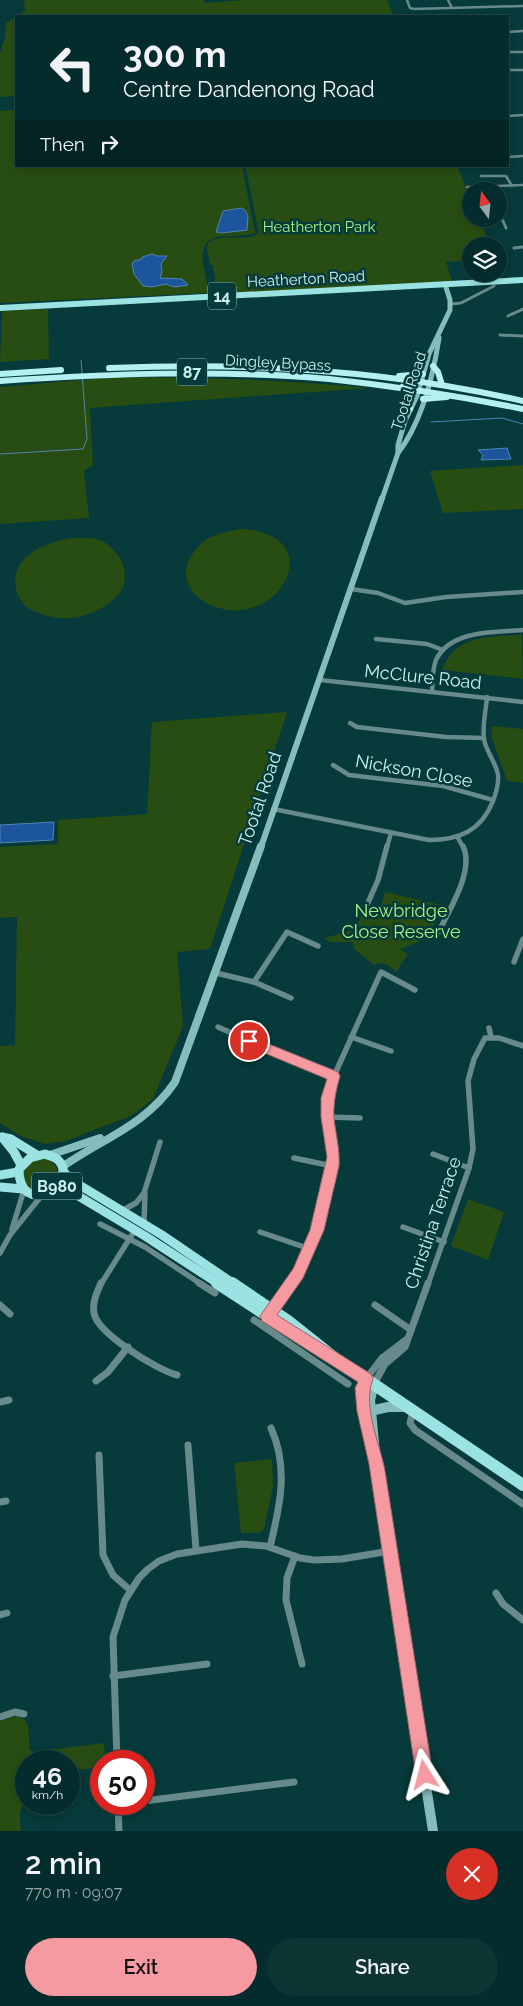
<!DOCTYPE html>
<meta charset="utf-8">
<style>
:root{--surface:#052c2c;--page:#0e3434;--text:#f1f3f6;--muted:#97a7a9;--line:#264848;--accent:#f49aa0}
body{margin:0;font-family:Raleway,sans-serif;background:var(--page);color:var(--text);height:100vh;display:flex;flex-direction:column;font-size:19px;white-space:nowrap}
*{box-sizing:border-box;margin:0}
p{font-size:16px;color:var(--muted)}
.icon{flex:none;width:28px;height:28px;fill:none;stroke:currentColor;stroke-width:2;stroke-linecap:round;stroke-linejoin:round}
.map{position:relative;height:1831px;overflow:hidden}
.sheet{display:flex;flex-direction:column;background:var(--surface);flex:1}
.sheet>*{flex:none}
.guide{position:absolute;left:15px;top:15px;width:494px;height:152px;border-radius:0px;box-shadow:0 2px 8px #0003,0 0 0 1px var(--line);background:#052c2c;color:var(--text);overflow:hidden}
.needle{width:32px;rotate:345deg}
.fabs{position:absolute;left:462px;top:182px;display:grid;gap:10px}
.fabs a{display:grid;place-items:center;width:45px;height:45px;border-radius:50%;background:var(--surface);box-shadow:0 2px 8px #0003,0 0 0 1px var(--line);font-size:25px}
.speed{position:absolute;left:15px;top:1750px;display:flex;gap:10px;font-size:25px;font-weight:700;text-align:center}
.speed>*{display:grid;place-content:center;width:65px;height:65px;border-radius:50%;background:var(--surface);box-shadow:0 2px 8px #0003,0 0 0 1px var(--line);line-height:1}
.speed small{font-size:12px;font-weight:400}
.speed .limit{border:8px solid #d22;background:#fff;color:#111}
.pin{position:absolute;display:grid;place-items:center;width:42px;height:42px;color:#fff;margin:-21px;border:2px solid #fff;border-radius:50%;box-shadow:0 1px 5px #0007}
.me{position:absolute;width:55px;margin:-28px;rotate:351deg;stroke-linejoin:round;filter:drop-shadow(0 0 4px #0008)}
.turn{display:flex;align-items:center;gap:18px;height:105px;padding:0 25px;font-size:22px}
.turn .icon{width:65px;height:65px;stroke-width:2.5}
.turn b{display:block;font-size:35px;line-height:42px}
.then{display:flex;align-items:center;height:48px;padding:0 25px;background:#0003;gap:10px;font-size:19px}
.round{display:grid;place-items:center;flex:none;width:52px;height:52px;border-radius:26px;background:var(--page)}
.headline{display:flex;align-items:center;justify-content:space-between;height:85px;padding:0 25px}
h1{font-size:30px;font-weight:600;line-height:38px}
.primary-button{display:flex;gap:10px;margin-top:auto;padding:10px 25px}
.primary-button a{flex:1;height:58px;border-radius:30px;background:var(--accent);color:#111;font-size:20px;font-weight:600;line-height:58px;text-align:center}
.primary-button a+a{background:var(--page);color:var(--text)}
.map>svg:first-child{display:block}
</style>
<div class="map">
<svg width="523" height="1831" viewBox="0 0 523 1831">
<rect width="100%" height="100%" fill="#073a3a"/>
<g fill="#284d12">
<polygon points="24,0 204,0 204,3 243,0 387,0 394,16 17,16 25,11"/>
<polygon points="16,17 16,96 0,97 0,53 5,37 6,23"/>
<path d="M16,110V166H242L255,233C245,236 234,236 224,236C191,238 205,268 209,292L206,293L0,303V111Z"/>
<path d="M247,166H457L471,200V219H479L491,246H471V260L446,262L452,281L217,294L213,265H210L207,249L208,243C222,232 245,243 259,233L246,169Z"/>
<polygon points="48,309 49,359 0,362 2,311"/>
<path d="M117,377C201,377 285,380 369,388L90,408L93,465L84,471L89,518L0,524V387Z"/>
<polygon points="523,465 523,509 443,513 430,471"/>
<path d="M240,529C325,532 287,617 229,610C193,606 169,574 201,544C211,534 226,532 240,529Z"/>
<path d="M72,538C81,538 90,537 99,540C117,546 132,571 122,589C111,608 80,621 59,618C49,617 35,613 27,607C14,596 11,575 22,562C33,547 55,541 72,538Z"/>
<path d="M522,635L523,679L442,670C456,634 489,637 522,635Z"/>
<polygon points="287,712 210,949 177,952 183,1026 153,1099 131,1116 65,1141 45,1144 21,1136 0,1123 0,1046 15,1045 17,917 0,918 0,847 58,844 58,820 147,814 152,722"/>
<polygon points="492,726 523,729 523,783 507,781 492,738"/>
<polygon points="385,892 442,905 435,924 429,928 428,938 400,949 408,954 396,972 388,965 380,963 374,965 354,949 353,942 329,942 325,938 355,929 364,911 381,906"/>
<path d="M44,1158C59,1164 61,1172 53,1186L36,1191L25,1186L23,1169L26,1164Z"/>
<polygon points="468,1199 504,1212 488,1260 451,1246"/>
<polygon points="272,1459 273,1486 264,1529 259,1533 241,1533 234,1463"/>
<path d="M15,1716C32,1718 29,1735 29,1749L33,1752L104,1743L105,1761H101V1767L69,1771V1761H26V1801C18,1808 20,1820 21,1831H0V1721Z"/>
</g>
<g fill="#1c559c" stroke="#5084b5">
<polygon points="241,208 245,210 248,216 247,230 222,233 216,232 223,211"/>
<polygon points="152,254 157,256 167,256 161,264 162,271 160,278 182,279 188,285 174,287 166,284 152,287 143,286 134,274 132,264 134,261 142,259 142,257"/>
<polygon points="507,448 511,459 481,460 483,455 478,450"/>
<polygon points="54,822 53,840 0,843 0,825"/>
</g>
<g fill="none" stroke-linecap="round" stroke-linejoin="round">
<g stroke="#5084b5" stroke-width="1">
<polyline points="431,422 502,418 523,424"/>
<polyline points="0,454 83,449 87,439 81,360"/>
</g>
<g stroke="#698a8a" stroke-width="2.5">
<polyline points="407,0 410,8 414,9 523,6"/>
<polyline points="448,0 452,8"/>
<polyline points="508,32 523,31"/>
<polyline points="508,52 523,52"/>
<polyline points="508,70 523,70"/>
<polyline points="508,116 523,115"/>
<polyline points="508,157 523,156"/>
<polyline points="481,176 506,176 512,186"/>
<polyline points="467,187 523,185"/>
<polyline points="499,211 503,222"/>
</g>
<g stroke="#698a8a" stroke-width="3">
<polyline points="503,221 506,228"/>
<polyline points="514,248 523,247"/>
<polyline points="451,304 461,303 494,286"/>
<polyline points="508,316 523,309"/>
<polyline points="500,335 523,336"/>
</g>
<g stroke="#698a8a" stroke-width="4.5">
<polyline points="351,589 378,593 405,603 446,597 523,592"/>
<polyline points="376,639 427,644 443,650"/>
<polyline points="320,680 523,702"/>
<path d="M432,691C433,681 432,670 436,660C450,630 495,632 523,630"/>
<polyline points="350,723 357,727 446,737 484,738"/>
<polyline points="333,765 349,775 443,786 493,800"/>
<path d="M273,809L429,840C459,840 481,831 493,801C496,793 499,784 498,775C496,762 486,752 484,739C482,725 486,711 487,697"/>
<polyline points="458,838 463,847"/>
<polyline points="387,847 391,833"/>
</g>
<g stroke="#698a8a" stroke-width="5.5">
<polyline points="367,905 378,880 387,846"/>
<path d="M437,935C448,912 475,871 463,846"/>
<polyline points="514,962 523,939"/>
<polyline points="216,973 254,982 291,998"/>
<polyline points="254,982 287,932 318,946"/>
<polyline points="218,1027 296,1062 334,1076"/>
<polyline points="489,1028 491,1037"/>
<polyline points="351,1037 391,1051"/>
<polyline points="328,1117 360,1118"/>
<polyline points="433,1154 469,1168"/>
<polyline points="294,1158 332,1166"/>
<polyline points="123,1210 136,1203 144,1193 160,1142"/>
<polyline points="144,1223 145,1194"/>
<polyline points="100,1224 145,1247 201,1284"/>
<polyline points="403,1227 444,1242"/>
<polyline points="12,1229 24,1190"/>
<polyline points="260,1232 310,1249"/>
<polyline points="0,1253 10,1235 42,1195"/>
<polyline points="101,1284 135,1230"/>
<polyline points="291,1284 298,1274 317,1230 333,1157 328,1117 328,1098 334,1076 381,972 415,990"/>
<polyline points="428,1284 469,1168 473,1149 468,1081 474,1059 485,1038 499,1038 523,1046"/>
</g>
<g stroke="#698a8a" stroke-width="7">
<path d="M101,1283C97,1292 92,1303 94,1313C97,1333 157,1370 177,1375"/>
<polyline points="199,1283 215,1293"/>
<polyline points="0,1305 10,1314"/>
<polyline points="375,1305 411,1330"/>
<polyline points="272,1310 292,1283"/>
<polyline points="254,1320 348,1384"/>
<polyline points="366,1379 382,1358 407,1339"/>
<polyline points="96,1381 108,1372 128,1347"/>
<polyline points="374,1384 385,1364 405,1347 428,1283"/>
<polyline points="0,1402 9,1400"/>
<polyline points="413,1411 410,1423 415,1430 523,1504"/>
<polyline points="188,1445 196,1550"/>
<polyline points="99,1455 103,1555 113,1575 130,1590"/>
<polyline points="0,1502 6,1501"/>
<path d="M270,1547C280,1506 289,1468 271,1428"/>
<polyline points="295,1556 287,1578 286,1600 302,1664"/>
<polyline points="496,1593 503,1604 523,1620"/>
<polyline points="0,1615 7,1613"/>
<polyline points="113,1676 207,1664"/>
<polyline points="0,1717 15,1712 24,1714"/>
<polyline points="117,1761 113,1637 125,1600 139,1578 148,1569 159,1561 177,1554 242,1544 266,1546 300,1558 314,1560 342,1559 390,1551"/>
<polyline points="144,1801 294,1782"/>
<polyline points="118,1804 119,1831"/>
</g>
<g stroke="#85bcbc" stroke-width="5">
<path d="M398,453C422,422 433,377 439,338"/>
<polyline points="382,499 398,453 398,445 405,421 417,396 429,354 450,310 450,300 445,284"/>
</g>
<polyline stroke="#85bcbc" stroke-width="6" points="261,847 382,498"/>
<g stroke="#85bcbc" stroke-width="8">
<polyline points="50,1155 100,1138"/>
<path d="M62,1167C103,1138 145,1126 175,1082L261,846"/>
</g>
<g stroke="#85bcbc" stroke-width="10">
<polyline points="366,1379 362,1394 372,1448"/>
<polyline points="374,1384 370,1400 376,1464 433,1831"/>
<polyline points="370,1411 388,1407 406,1407"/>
</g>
<polyline stroke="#9be2e2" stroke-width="6" points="0,308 523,280"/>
<g stroke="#9be2e2" stroke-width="9">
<polyline points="2,1137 11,1139 37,1155"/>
<polyline points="2,1137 14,1152 21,1165"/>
<path d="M45,1154C50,1156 56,1157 59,1161C79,1183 19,1220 19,1169L30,1158Z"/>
<polyline points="63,1172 81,1186 162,1235 234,1284"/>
<polyline points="0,1175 18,1172"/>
<polyline points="0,1187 23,1189"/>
<polyline points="52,1190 75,1194 145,1236 219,1284"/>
</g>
<g stroke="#9be2e2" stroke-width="12">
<polyline points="217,1283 303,1339"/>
<polyline points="232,1283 288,1321 332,1356 523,1485"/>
</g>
<g stroke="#b4f0f0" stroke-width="6">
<polyline points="433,366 438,372 442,385"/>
<path d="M109,368C247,362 388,370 523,401"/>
<polyline points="0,374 61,370"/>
<polyline points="399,376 423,374"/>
<path d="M0,381C109,374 219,369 329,379C394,386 459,396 523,409"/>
<polyline points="402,387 407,393 410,409"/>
<polyline points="423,399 447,397"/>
</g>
</g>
<path fill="#f49aa0" stroke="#9f6468" d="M249,1036L338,1072L340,1076C336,1090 333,1104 334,1119C336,1135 340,1150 339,1166L324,1230L303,1278L277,1315L371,1374L373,1379C362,1407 380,1443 385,1471C401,1573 417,1674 433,1775L431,1781L425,1784L419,1781L416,1775L369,1464L357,1411L355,1388L358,1382L262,1321L260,1316L293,1269L310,1230L327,1157L321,1117V1098L327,1079L245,1045L243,1041L245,1037Z"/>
<g text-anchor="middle" stroke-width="5" stroke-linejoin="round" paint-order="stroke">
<g font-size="15" fill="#a6f082" stroke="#073a3a">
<text x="319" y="232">Heatherton Park</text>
</g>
<g font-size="15" fill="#c8f0f0" stroke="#073a3a">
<text transform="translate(306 279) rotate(-3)" y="5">Heatherton Road</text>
<text transform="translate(278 363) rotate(3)" y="5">Dingley Bypass</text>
<text transform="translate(409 391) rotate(-72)" y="5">Tootal Road</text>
</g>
<g fill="#073a3a" stroke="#8eb9b9" stroke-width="1">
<rect x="208" y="282.5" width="28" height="27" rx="4"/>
<rect x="177" y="358.5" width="30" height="27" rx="4"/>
<rect x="32" y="1172.5" width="50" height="27" rx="4"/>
</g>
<g font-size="16" font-weight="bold" fill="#c8f0f0">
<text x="222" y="302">14</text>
<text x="192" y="378">87</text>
<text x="57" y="1192">B980</text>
</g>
<g font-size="18" fill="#c8f0f0" stroke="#073a3a">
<text transform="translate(423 677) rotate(6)" y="6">McClure Road</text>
<text transform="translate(414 771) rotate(10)" y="6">Nickson Close</text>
<text transform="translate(260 799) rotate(-71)" y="6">Tootal Road</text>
<text transform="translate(433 1223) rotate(-71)" y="6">Christina Terrace</text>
</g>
<g font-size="18" fill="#a6f082" stroke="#073a3a">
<text x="401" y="917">Newbridge<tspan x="401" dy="21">Close Reserve</tspan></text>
</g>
</g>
</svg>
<div class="fabs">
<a><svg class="needle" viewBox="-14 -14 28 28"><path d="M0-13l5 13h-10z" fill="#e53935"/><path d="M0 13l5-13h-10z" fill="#97a7a9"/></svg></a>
<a><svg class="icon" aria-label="layers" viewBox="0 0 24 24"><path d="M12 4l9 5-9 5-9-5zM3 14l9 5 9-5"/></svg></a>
</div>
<div class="speed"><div>46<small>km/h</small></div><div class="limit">50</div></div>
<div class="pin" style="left:249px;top:1041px;background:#d93025"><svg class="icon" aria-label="arrive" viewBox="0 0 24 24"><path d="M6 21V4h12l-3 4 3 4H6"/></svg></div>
<svg class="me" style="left:425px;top:1775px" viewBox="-20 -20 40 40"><path d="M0-17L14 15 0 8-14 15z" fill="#f49aa0" stroke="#fff" stroke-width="4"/></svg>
<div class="guide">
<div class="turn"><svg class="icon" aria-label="left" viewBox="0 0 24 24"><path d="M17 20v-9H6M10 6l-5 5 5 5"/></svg><div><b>300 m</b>Centre Dandenong Road</div></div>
<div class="then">Then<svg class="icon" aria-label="right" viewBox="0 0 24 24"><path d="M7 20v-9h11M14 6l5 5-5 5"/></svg></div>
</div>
</div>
<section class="sheet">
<div class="headline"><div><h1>2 min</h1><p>770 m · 09:07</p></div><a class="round" style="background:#d93025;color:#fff"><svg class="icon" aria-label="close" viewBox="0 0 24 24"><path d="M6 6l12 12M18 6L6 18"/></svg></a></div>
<div class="primary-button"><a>Exit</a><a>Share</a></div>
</section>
